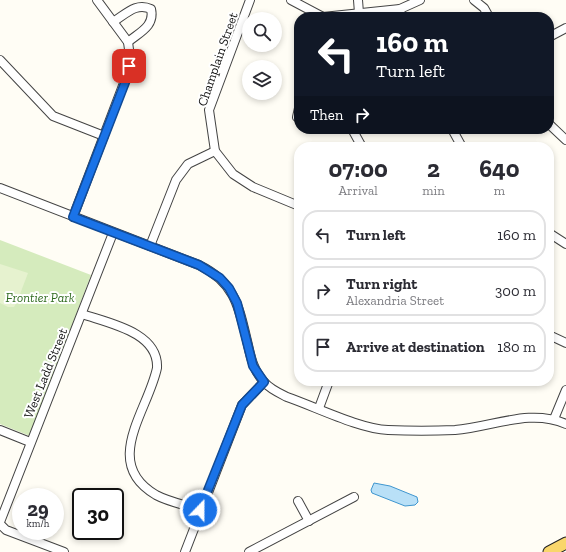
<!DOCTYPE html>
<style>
:root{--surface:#fff;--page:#f2f2f3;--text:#2b2b33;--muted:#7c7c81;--line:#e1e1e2}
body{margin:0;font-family:"Zilla Slab",serif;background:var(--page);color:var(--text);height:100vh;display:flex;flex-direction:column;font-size:15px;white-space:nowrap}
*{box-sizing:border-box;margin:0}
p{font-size:13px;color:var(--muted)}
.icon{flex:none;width:22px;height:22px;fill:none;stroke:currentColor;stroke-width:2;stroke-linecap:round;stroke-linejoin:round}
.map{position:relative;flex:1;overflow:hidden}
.sheet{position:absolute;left:294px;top:142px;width:260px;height:244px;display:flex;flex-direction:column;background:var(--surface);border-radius:16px;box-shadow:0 2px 6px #0003}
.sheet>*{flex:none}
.banner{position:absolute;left:294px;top:12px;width:260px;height:122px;border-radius:16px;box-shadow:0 2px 6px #0003;background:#111827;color:#fff;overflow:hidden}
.fabs{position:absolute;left:242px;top:12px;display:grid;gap:8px}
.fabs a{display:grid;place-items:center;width:40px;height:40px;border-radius:50%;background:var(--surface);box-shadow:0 2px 6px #0003;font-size:20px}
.speed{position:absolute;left:12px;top:488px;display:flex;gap:8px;font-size:20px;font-weight:700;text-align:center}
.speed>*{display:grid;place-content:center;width:52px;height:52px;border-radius:50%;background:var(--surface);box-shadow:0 2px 6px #0003;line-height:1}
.speed small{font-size:10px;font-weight:400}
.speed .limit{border:2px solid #111;border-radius:6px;background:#fff;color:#111}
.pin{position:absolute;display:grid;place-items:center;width:34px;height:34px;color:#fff;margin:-17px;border-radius:8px;box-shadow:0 2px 6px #0006}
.me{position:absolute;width:44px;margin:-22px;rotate:22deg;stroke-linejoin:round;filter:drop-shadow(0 0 3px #0008)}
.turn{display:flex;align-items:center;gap:14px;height:84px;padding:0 16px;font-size:18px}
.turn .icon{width:52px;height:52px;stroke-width:2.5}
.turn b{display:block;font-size:28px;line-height:34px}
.then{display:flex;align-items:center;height:38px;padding:0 16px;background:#0003;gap:8px;font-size:15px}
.eta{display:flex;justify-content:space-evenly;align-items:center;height:68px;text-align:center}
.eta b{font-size:24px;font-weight:700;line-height:28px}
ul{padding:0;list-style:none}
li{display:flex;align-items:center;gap:12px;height:50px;margin:0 8px 6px;padding:0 8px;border:2px solid var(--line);border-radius:16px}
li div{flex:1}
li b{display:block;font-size:15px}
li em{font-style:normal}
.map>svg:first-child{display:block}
</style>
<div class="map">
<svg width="566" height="552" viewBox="0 0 566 552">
<rect width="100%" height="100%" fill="#fffdf5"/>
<polygon fill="#d5ebbd" points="0,240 91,275 30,436 0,424"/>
<polygon fill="#e6f2cf" points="0,264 28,273 17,302 14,307 8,307 0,303"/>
<polygon fill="#b9e0f7" stroke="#3f96cf" points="374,483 390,486 417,497 418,502 415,505 405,506 372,493 371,490"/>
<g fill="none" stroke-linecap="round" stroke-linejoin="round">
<g stroke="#444" stroke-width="10">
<g id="minor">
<polyline points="250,0 209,110 215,151 233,174 253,187 299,206"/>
<polyline points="291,0 323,17 400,9 420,0"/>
<polyline points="358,0 359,13"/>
<polyline points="474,0 484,8 489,17"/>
<polyline points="400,9 401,17"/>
<path d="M113,22C126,14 136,2 151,9C155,26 140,32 128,42"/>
<polyline points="549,37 566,28"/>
<polyline points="0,60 53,116 104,136"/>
<polyline points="299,108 297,117 299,118"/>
<polyline points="549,124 566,140"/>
<polyline points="352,129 362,147"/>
<polyline points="452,129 462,147"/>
<path d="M0,188L199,265C236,283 239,308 248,345C251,359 254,371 264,382C270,389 279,393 287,397C316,407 360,429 388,430C410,431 433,431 455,430C493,427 530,408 566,424"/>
<polyline points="73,217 127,75 130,57 128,42 97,0"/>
<polyline points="549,233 566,244"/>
<polyline points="150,246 176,180 188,164 215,151"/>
<path d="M82,314C108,323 159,332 157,368C148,411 101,463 156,495C169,502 186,505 200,510"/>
<polyline points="549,335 566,343"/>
<polyline points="319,408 329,381"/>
<polyline points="554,419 566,390"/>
<polyline points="0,430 30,442"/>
<polyline points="298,501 309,521"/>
<polyline points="0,522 113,233"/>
<polyline points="0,524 6,530 64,552"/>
<polyline points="185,552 242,405 264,382"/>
<polyline points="249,552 354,497"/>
</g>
</g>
<g stroke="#222" stroke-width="13">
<polyline id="major" points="549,552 566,543"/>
</g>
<use href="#minor" stroke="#fff" stroke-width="8"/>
<use href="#major" stroke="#f9d66b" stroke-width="11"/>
</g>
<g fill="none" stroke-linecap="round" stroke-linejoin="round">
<g stroke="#114b97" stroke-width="10">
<polyline id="route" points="129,66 128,75 73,217 199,265 220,278 229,288 237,303 253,366 264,382 242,405 200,510"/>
</g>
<use href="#route" stroke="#1a73e8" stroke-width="7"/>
</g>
<g text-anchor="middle" stroke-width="4" stroke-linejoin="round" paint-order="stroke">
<g font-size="13" fill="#111" stroke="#fff">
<text transform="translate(217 59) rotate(-71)" y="5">Champlain Street</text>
<text transform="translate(45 373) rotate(-68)" y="5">West Ladd Street</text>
</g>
<g font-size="13" font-style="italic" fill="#2f6b1f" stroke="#fff">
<text x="40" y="302">Frontier Park</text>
</g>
</g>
</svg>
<div class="fabs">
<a><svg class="icon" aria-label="search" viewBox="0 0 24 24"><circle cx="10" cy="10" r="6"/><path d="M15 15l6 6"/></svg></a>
<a><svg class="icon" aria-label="layers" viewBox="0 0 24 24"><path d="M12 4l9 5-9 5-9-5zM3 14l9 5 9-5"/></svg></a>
</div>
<div class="speed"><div>29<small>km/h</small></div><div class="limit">30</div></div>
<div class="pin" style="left:129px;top:66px;background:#d93025"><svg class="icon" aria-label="arrive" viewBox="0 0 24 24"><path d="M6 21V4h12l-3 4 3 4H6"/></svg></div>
<svg class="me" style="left:200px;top:510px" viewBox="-20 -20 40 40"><circle r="17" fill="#1a73e8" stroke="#fff" stroke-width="3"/><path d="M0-11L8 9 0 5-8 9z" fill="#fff"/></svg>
<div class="banner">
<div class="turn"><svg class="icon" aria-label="left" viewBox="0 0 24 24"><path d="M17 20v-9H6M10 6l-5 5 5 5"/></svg><div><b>160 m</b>Turn left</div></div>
<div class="then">Then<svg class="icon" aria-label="right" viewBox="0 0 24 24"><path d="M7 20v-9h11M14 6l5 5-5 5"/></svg></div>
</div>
<section class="sheet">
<div class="eta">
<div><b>07:00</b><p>Arrival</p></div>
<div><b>2</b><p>min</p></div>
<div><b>640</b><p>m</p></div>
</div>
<ul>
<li><svg class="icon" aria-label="left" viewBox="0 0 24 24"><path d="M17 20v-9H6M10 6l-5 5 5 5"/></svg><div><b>Turn left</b></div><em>160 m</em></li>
<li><svg class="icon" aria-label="right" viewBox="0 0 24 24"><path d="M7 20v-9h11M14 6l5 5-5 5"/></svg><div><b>Turn right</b><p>Alexandria Street</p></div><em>300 m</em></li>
<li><svg class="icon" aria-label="arrive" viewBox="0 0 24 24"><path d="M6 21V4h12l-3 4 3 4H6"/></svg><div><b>Arrive at destination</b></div><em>180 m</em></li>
</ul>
</section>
</div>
